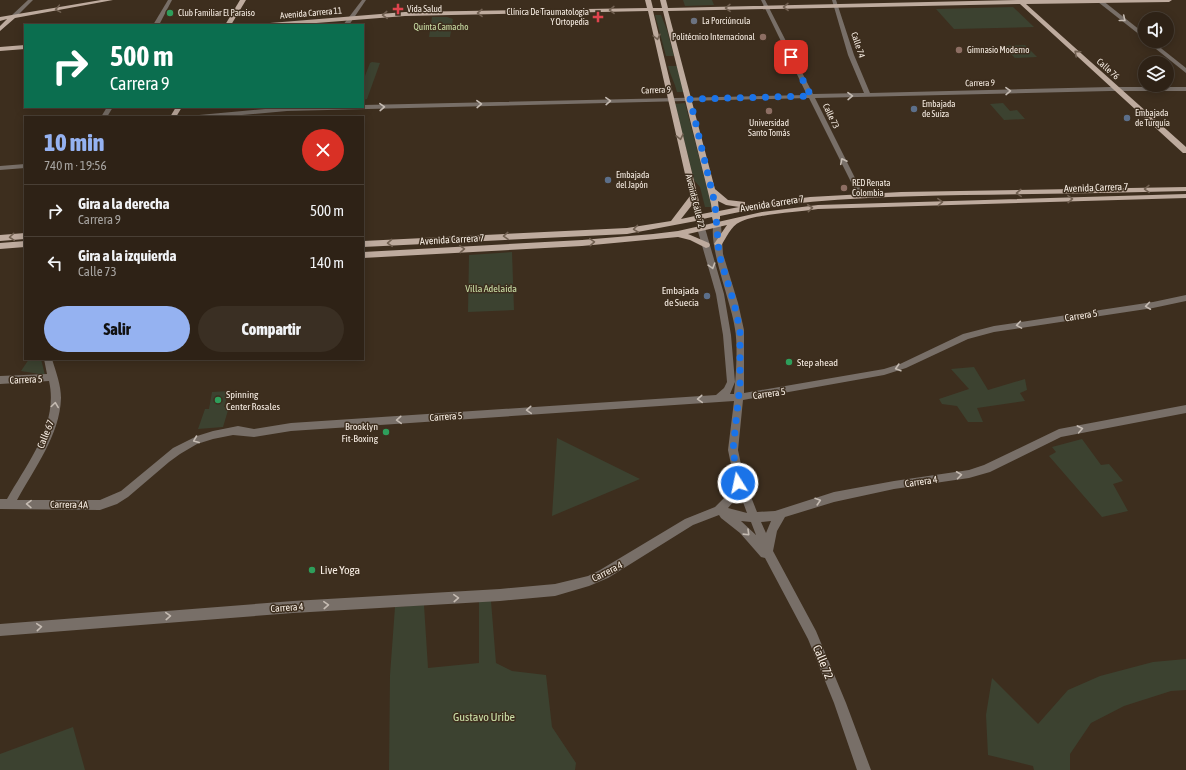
<!DOCTYPE html>
<html lang="es">
<meta charset="utf-8">
<style>
:root{--surface:#2e2216;--page:#3a2f23;--text:#f1f3f6;--muted:#a7a4a1;--line:#493f35;--accent:#95b2f1}
body{margin:0;font-family:"Asap Condensed",sans-serif;background:var(--page);color:var(--text);height:100vh;display:flex;flex-direction:column;font-size:15px;white-space:nowrap}
*{box-sizing:border-box;margin:0}
p{font-size:13px;color:var(--muted)}
.icon{flex:none;width:22px;height:22px;fill:none;stroke:currentColor;stroke-width:2;stroke-linecap:round;stroke-linejoin:round}
.map{position:relative;flex:1;overflow:hidden}
.panel{position:absolute;left:24px;top:116px;width:340px;height:244px;display:flex;flex-direction:column;background:var(--surface);border-radius:0px;box-shadow:0 2px 10px #0003,0 0 0 1px var(--line)}
.panel>*{flex:none}
.banner{position:absolute;left:24px;top:24px;width:340px;height:84px;border-radius:0px;box-shadow:0 2px 10px #0003,0 0 0 1px var(--line);background:#0b6e4f;color:#fff;overflow:hidden}
.buttons{position:absolute;left:1138px;top:12px;display:grid;gap:8px}
.buttons a{display:grid;place-items:center;width:36px;height:36px;border-radius:50%;background:var(--surface);box-shadow:0 2px 10px #0003,0 0 0 1px var(--line);font-size:20px}
.pin{position:absolute;display:grid;place-items:center;width:34px;height:34px;color:#fff;margin:-17px;border-radius:8px;box-shadow:0 2px 6px #0006}
.me{position:absolute;width:44px;margin:-22px;rotate:350deg;stroke-linejoin:round;filter:drop-shadow(0 0 3px #0008)}
.turn{display:flex;align-items:center;gap:14px;height:84px;padding:0 20px;font-size:18px}
.turn .icon{width:52px;height:52px;stroke-width:2.5}
.turn b{display:block;font-size:28px;line-height:34px}
.round{display:grid;place-items:center;flex:none;width:42px;height:42px;border-radius:21px;background:var(--page)}
.summary{display:flex;align-items:center;justify-content:space-between;height:68px;padding:0 20px}
h1{font-size:24px;font-weight:800;line-height:30px;color:var(--accent)}
.button{display:flex;gap:8px;margin-top:auto;padding:8px 20px}
.button a{flex:1;height:46px;border-radius:24px;background:var(--accent);color:#111;font-size:16px;font-weight:800;line-height:46px;text-align:center}
.button a+a{background:var(--page);color:var(--text)}
ul{padding:0;list-style:none}
li{display:flex;align-items:center;gap:12px;height:52px;padding:0 20px;border-top:1px solid var(--line)}
li div{flex:1}
li b{display:block;font-size:15px}
li em{font-style:normal}
.map>svg:first-child{display:block}
</style>
<div class="map">
<svg width="1186" height="770" viewBox="0 0 1186 770">
<rect width="100%" height="100%" fill="#3d2e1e"/>
<g fill="#3c4230">
<polygon points="683,0 712,0 714,5 685,6"/>
<polygon points="1013,7 1034,27 954,29 936,9"/>
<polygon points="655,15 661,15 667,30 674,56 666,56"/>
<polygon points="432,17 447,17 453,19 450,37 429,37"/>
<polygon points="1025,45 1037,57 1015,58 1003,46"/>
<polygon points="372,62 380,63 367,99 363,100 363,81 370,63"/>
<path d="M668,66H677L684,92H677C675,83 670,75 668,66Z"/>
<polygon points="685,103 712,207 705,207 700,187 694,180 675,104"/>
<polygon points="1003,103 1010,111 1017,110 1025,119 1004,120 990,104"/>
<polygon points="512,252 514,310 468,312 469,255"/>
<polygon points="29,359 41,359 45,375 21,371"/>
<polygon points="974,367 988,390 1025,379 1027,390 1020,393 1025,401 977,408 983,422 968,422 957,406 942,404 939,399 969,389 951,369"/>
<polygon points="229,391 224,407 229,407 223,427 198,429 205,409 209,409 212,392"/>
<polygon points="557,438 640,479 552,516"/>
<polygon points="1082,439 1101,465 1109,464 1123,481 1113,484 1128,511 1102,517 1049,456 1056,452 1052,447"/>
<polygon points="479,600 491,601 496,663 512,671 546,675 552,727 576,763 575,770 389,770 390,675 395,607 424,605 428,668 479,663"/>
<polygon points="1186,659 1186,690 1171,691 1124,706 1091,723 1070,754 1070,770 1034,770 1033,766 988,755 986,715 992,678 1038,724 1068,690 1100,676 1153,662"/>
<polygon points="73,727 85,770 0,770 0,754"/>
</g>
<g fill="none" stroke-linecap="round" stroke-linejoin="round">
<g fill="#786f68" fill-rule="evenodd">
<polygon points="28,0 33,0 15,18 11,18 11,16"/>
<polygon points="168,0 172,0 159,25 153,25"/>
<polygon points="362,0 366,0 349,25 343,25"/>
<polygon points="761,0 765,0 813,94 864,93 848,55 832,0 836,0 854,55 870,93 1110,87 1186,87 1186,91 1110,91 815,98 864,196 861,198 858,196 809,98 287,111 219,117 196,117 199,115 287,107 363,107 363,105 807,95"/>
<polygon points="1098,0 1102,0 1145,34 1145,39 1098,2"/>
<polygon points="1146,41 1152,41 1186,68 1186,73"/>
<polygon points="107,107 113,107 107,117 101,117"/>
<polygon points="25,164 25,168 0,170 0,166"/>
<path d="M714,223H717L721,225L723,254L738,303L744,330V393L884,369L900,364L963,334L994,326L1153,302L1186,295V301L1153,308L994,332L968,339L906,368L884,375L743,400L738,450L744,479L757,512L775,511L834,492L894,481L969,470L984,465L1059,429L1186,405V413L1061,437L990,472L969,478L894,489L834,502L785,517L777,531L773,551L816,631L846,703L871,770H857L834,703L808,639L765,558L761,557L740,533L721,518L719,515L693,525L608,578L589,586L555,596L500,601L293,613L0,636V624L293,601L500,589L555,584L588,576L600,570L685,519L715,507L729,493L732,489L734,479L728,450L734,401L291,431L254,437L233,435L213,439L197,444L180,454L169,462L128,497L117,504L100,510L0,509V499H7C27,464 59,424 49,381L0,384V376L47,374L44,359H52C56,372 61,385 61,398C60,435 34,469 17,500H100L121,491L173,448L197,436L213,431L238,426L254,429L291,423L716,395L724,388L727,382L723,335L716,294L697,228L701,226L705,228L724,294L731,335L735,382L730,394H734C736,377 738,345 735,329C732,304 707,244 714,223ZM740,494L747,513L728,508ZM741,521L751,522L756,535ZM771,521L766,533L761,522Z"/>
</g>
<g fill="#beab9e" fill-rule="evenodd">
<polygon points="101,0 113,0 15,18 0,31 0,26 7,19 0,21 0,17"/>
<polygon points="240,0 246,0 231,25 225,25"/>
<path d="M645,0H651L653,8H662L660,0H666L668,8L1017,0H1172L1169,2L1026,4L1186,147V153H1183L1020,4L668,11L715,189L728,200L745,202V205L810,197L901,192L1186,187V191C1112,193 1038,194 964,195C883,197 800,198 720,216V219L716,222L713,221L712,217L703,219L704,222L700,225L697,224L696,221L627,234L363,247V241L627,228L671,221L690,196L648,11L405,16L291,25H267L270,23L405,12L647,8ZM653,11H663L711,204L712,212L702,214ZM718,201L726,205L739,207L719,211ZM692,205L695,216L681,219Z"/>
<polygon points="25,45 25,49 0,51 0,47"/>
<polygon points="176,107 182,107 176,117 170,117"/>
<path d="M1186,194V198L818,209C799,212 756,214 740,222C731,226 726,238 721,246L718,247L714,244L727,225L688,234L709,243L710,245L709,247L706,248L690,240L678,237L582,246L363,258V252L582,240L653,234L678,231L762,212L818,205Z"/>
<polygon points="25,233 25,239 0,241 0,235"/>
<polygon points="25,241 25,247 0,249 0,243"/>
</g>
</g>
<defs><path id="oneway-chevron" d="M-2-3.5L2.5 0L-2 3.5" fill="none" stroke-width="1.6" stroke-linecap="round" stroke-linejoin="round"/></defs>
<g stroke="#716051">
<use href="#oneway-chevron" transform="translate(786 7) rotate(179)"/>
<use href="#oneway-chevron" transform="translate(728 8) rotate(179)"/>
<use href="#oneway-chevron" transform="translate(58 9) rotate(170)"/>
<use href="#oneway-chevron" transform="translate(612 10) rotate(179)"/>
<use href="#oneway-chevron" transform="translate(480 13) rotate(179)"/>
<use href="#oneway-chevron" transform="translate(385 15) rotate(177)"/>
<use href="#oneway-chevron" transform="translate(657 37) rotate(77)"/>
<use href="#oneway-chevron" transform="translate(1077 53) rotate(-138)"/>
<use href="#oneway-chevron" transform="translate(680 137) rotate(78)"/>
<use href="#oneway-chevron" transform="translate(1147 189) rotate(179)"/>
<use href="#oneway-chevron" transform="translate(1019 193) rotate(178)"/>
<use href="#oneway-chevron" transform="translate(1070 199) rotate(-2)"/>
<use href="#oneway-chevron" transform="translate(940 202) rotate(-2)"/>
<use href="#oneway-chevron" transform="translate(810 208) rotate(-6)"/>
<use href="#oneway-chevron" transform="translate(636 229) rotate(172)"/>
<use href="#oneway-chevron" transform="translate(506 236) rotate(177)"/>
<use href="#oneway-chevron" transform="translate(12 237) rotate(175)"/>
<use href="#oneway-chevron" transform="translate(592 242) rotate(-4)"/>
<use href="#oneway-chevron" transform="translate(390 243) rotate(177)"/>
<use href="#oneway-chevron" transform="translate(462 249) rotate(-3)"/>
</g>
<g stroke="#c5bbb2">
<use href="#oneway-chevron" transform="translate(1123 19) rotate(39)"/>
<use href="#oneway-chevron" transform="translate(1008 91) rotate(-1)"/>
<use href="#oneway-chevron" transform="translate(850 96) rotate(-1)"/>
<use href="#oneway-chevron" transform="translate(608 101) rotate(-2)"/>
<use href="#oneway-chevron" transform="translate(479 104) rotate(-2)"/>
<use href="#oneway-chevron" transform="translate(382 107) rotate(-2)"/>
<use href="#oneway-chevron" transform="translate(843 161) rotate(-116)"/>
<use href="#oneway-chevron" transform="translate(712 266) rotate(73)"/>
<use href="#oneway-chevron" transform="translate(1148 306) rotate(172)"/>
<use href="#oneway-chevron" transform="translate(1019 325) rotate(171)"/>
<use href="#oneway-chevron" transform="translate(898 368) rotate(163)"/>
<use href="#oneway-chevron" transform="translate(700 399) rotate(176)"/>
<use href="#oneway-chevron" transform="translate(55 405) rotate(-82)"/>
<use href="#oneway-chevron" transform="translate(529 410) rotate(176)"/>
<use href="#oneway-chevron" transform="translate(399 420) rotate(176)"/>
<use href="#oneway-chevron" transform="translate(1080 429) rotate(-11)"/>
<use href="#oneway-chevron" transform="translate(196 440) rotate(158)"/>
<use href="#oneway-chevron" transform="translate(959 475) rotate(-8)"/>
<use href="#oneway-chevron" transform="translate(818 501) rotate(-17)"/>
<use href="#oneway-chevron" transform="translate(29 504) rotate(-179)"/>
<use href="#oneway-chevron" transform="translate(747 533) rotate(44)"/>
<use href="#oneway-chevron" transform="translate(456 598) rotate(-3)"/>
<use href="#oneway-chevron" transform="translate(326 605) rotate(-3)"/>
<use href="#oneway-chevron" transform="translate(168 616) rotate(-3)"/>
<use href="#oneway-chevron" transform="translate(39 627) rotate(-5)"/>
</g>
<g fill="none" stroke-linecap="round" stroke-linejoin="round">
<polyline stroke="#1a73e8" stroke-width="7" stroke-dasharray="0 12.6" points="738,483 733,450 740,384 740,330 734,303 719,254 715,204 690,99 811,96 791,57"/>
</g>
<g fill="#e0444e" stroke="#3d2e1e" stroke-width="1.5">
<path d="M396 3h4v4h4v4h-4v4h-4v-4h-4v-4h4z"/>
<path d="M596 11h4v4h4v4h-4v4h-4v-4h-4v-4h4z"/>
</g>
<g fill="#2e9e5b" stroke="#3d2e1e" stroke-width="1.5">
<circle cx="170" cy="13" r="4"/>
<circle cx="789" cy="362" r="4"/>
<circle cx="218" cy="400" r="4"/>
<circle cx="386" cy="432" r="4"/>
<circle cx="312" cy="570" r="4"/>
</g>
<circle fill="#6b7280" stroke="#3d2e1e" stroke-width="1.5" cx="694" cy="21" r="4"/>
<g fill="#8d6e63" stroke="#3d2e1e" stroke-width="1.5">
<circle cx="763" cy="37" r="4"/>
<circle cx="959" cy="50" r="4"/>
<circle cx="769" cy="111" r="4"/>
<circle cx="844" cy="188" r="4"/>
</g>
<g fill="#5c6f8a" stroke="#3d2e1e" stroke-width="1.5">
<circle cx="914" cy="109" r="4"/>
<circle cx="1127" cy="118" r="4"/>
<circle cx="608" cy="180" r="4"/>
<circle cx="707" cy="296" r="4"/>
</g>
<g text-anchor="middle" stroke-width="3" stroke-linejoin="round" paint-order="stroke">
<g font-size="9" fill="#f8eee4" stroke="#3d2e1e" text-anchor="start">
<text x="407" y="12">Vida Salud</text>
<text x="589" y="15" text-anchor="end">Clínica De Traumatologia<tspan x="589" dy="10">Y Ortopedia</tspan></text>
<text x="178" y="16">Club Familiar El Paraiso</text>
<text x="702" y="24">La Porciúncula</text>
<text x="755" y="40" text-anchor="end">Politécnico Internacional</text>
<text x="967" y="53">Gimnasio Moderno</text>
<text x="922" y="107">Embajada<tspan x="922" dy="10">de Suiza</tspan></text>
<text x="1135" y="116">Embajada<tspan x="1135" dy="10">de Turquía</tspan></text>
<text x="769" y="126" text-anchor="middle">Universidad<tspan x="769" dy="10">Santo Tomás</tspan></text>
<text x="616" y="178">Embajada<tspan x="616" dy="10">del Japón</tspan></text>
<text x="852" y="186">RED Renata<tspan x="852" dy="10">Colombia</tspan></text>
</g>
<g font-size="9" fill="#f8eee4" stroke="#3d2e1e">
<text transform="translate(311 13) rotate(-5)" y="3">Avenida Carrera 11</text>
<text transform="translate(858 45) rotate(72)" y="3">Calle 74</text>
<text transform="translate(1108 69) rotate(42)" y="3">Calle 76</text>
<text transform="translate(980 83) rotate(-1)" y="3">Carrera 9</text>
<text transform="translate(656 90) rotate(-2)" y="3">Carrera 9</text>
<text transform="translate(831 116) rotate(64)" y="3">Calle 73</text>
<text transform="translate(695 201) rotate(76)" y="3">Avenida Calle 72</text>
</g>
<g font-size="9" fill="#cbe0a7" stroke="#3d2e1e">
<text x="441" y="30">Quinta Camacho</text>
</g>
<g font-size="10" fill="#f8eee4" stroke="#3d2e1e">
<text transform="translate(1096 187) rotate(-2)" y="4">Avenida Carrera 7</text>
<text transform="translate(772 203) rotate(-9)" y="4">Avenida Carrera 7</text>
<text transform="translate(452 239) rotate(-3)" y="4">Avenida Carrera 7</text>
<text transform="translate(1081 315) rotate(-9)" y="4">Carrera 5</text>
<text transform="translate(26 379) rotate(-3)" y="4">Carrera 5</text>
<text transform="translate(769 393) rotate(-8)" y="4">Carrera 5</text>
<text transform="translate(446 416) rotate(-4)" y="4">Carrera 5</text>
<text transform="translate(45 434) rotate(-68)" y="4">Calle 67</text>
<text transform="translate(921 481) rotate(-8)" y="4">Carrera 4</text>
<text transform="translate(69 504) rotate(1)" y="4">Carrera 4A</text>
<text transform="translate(607 571) rotate(-27)" y="4">Carrera 4</text>
<text transform="translate(287 607) rotate(-4)" y="4">Carrera 4</text>
</g>
<g font-size="10" fill="#cbe0a7" stroke="#3d2e1e">
<text x="491" y="292">Villa Adelaida</text>
</g>
<g font-size="10" fill="#f8eee4" stroke="#3d2e1e" text-anchor="end">
<text x="699" y="294">Embajada<tspan x="699" dy="12">de Suecia</tspan></text>
<text x="797" y="366" text-anchor="start">Step ahead</text>
<text x="226" y="398" text-anchor="start">Spinning<tspan x="226" dy="12">Center Rosales</tspan></text>
<text x="378" y="430">Brooklyn<tspan x="378" dy="12">Fit-Boxing</tspan></text>
</g>
<g font-size="12" fill="#f8eee4" stroke="#3d2e1e" text-anchor="start">
<text x="320" y="574">Live Yoga</text>
</g>
<g font-size="12" fill="#f8eee4" stroke="#3d2e1e">
<text transform="translate(823 662) rotate(68)" y="4">Calle 72</text>
</g>
<g font-size="12" fill="#cbe0a7" stroke="#3d2e1e">
<text x="484" y="721">Gustavo Uribe</text>
</g>
</g>
</svg>
<div class="buttons">
<a><svg class="icon" aria-label="sound" viewBox="0 0 24 24"><path d="M4 9h4l5-4v14l-5-4H4zM17 9q2 3 0 6"/></svg></a>
<a><svg class="icon" aria-label="layers" viewBox="0 0 24 24"><path d="M12 4l9 5-9 5-9-5zM3 14l9 5 9-5"/></svg></a>
</div>
<div class="pin" style="left:791px;top:57px;background:#d93025"><svg class="icon" aria-label="arrive" viewBox="0 0 24 24"><path d="M6 21V4h12l-3 4 3 4H6"/></svg></div>
<svg class="me" style="left:738px;top:483px" viewBox="-20 -20 40 40"><circle r="17" fill="#1a73e8" stroke="#fff" stroke-width="3"/><path d="M0-11L8 9 0 5-8 9z" fill="#fff"/></svg>
<div class="banner">
<div class="turn"><svg class="icon" aria-label="right" viewBox="0 0 24 24"><path d="M7 20v-9h11M14 6l5 5-5 5"/></svg><div><b>500 m</b>Carrera 9</div></div>
</div>
<section class="panel">
<div class="summary"><div><h1>10 min</h1><p>740 m · 19:56</p></div><a class="round" style="background:#d93025;color:#fff"><svg class="icon" aria-label="close" viewBox="0 0 24 24"><path d="M6 6l12 12M18 6L6 18"/></svg></a></div>
<ul>
<li><svg class="icon" aria-label="right" viewBox="0 0 24 24"><path d="M7 20v-9h11M14 6l5 5-5 5"/></svg><div><b>Gira a la derecha</b><p>Carrera 9</p></div><em>500 m</em></li>
<li><svg class="icon" aria-label="left" viewBox="0 0 24 24"><path d="M17 20v-9H6M10 6l-5 5 5 5"/></svg><div><b>Gira a la izquierda</b><p>Calle 73</p></div><em>140 m</em></li>
</ul>
<div class="button"><a>Salir</a><a>Compartir</a></div>
</section>
</div>
